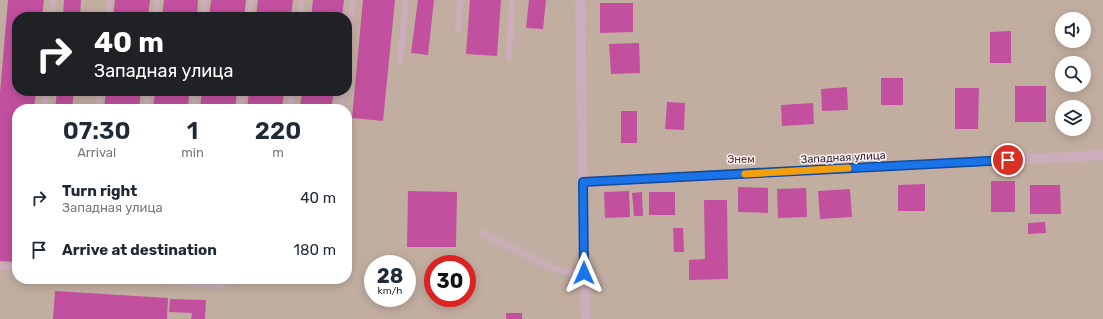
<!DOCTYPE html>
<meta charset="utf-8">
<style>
:root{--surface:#fff;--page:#f2f2f3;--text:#1f2937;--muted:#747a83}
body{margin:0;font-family:Rubik,sans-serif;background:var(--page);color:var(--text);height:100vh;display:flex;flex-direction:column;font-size:15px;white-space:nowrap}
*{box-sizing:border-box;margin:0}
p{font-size:13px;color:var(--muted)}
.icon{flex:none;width:22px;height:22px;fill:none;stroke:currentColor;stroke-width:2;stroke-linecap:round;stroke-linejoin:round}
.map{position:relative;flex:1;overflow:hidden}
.panel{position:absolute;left:12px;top:104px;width:340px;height:180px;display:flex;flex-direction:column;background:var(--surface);border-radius:16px;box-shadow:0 2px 10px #0003}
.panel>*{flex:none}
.banner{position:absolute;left:12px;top:12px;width:340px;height:84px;border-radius:16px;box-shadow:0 2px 10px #0003;background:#202124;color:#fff;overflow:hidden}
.buttons{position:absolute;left:1055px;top:12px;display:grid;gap:8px}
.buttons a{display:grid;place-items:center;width:36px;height:36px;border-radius:50%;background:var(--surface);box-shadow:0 2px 10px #0003;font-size:20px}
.speed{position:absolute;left:364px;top:255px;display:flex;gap:8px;font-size:20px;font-weight:700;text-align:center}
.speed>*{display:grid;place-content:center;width:52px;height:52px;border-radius:50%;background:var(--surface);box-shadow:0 2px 10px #0003;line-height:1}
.speed small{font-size:10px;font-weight:400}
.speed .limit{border:6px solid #d22;background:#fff;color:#111}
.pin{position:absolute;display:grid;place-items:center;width:34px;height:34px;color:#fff;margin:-17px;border:2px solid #fff;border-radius:50%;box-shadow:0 1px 4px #0007}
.me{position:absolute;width:44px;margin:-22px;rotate:0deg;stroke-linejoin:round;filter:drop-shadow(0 0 3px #0008)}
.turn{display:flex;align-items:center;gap:14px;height:84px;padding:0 16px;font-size:18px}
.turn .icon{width:52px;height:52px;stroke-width:2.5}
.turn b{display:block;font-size:28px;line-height:34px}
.eta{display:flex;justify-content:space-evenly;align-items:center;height:68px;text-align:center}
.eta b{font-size:24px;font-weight:600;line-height:28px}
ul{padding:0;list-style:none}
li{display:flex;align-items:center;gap:12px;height:52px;padding:0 16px}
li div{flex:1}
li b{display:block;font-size:15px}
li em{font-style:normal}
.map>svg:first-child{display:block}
</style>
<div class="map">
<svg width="1103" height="319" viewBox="0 0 1103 319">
<rect width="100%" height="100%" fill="#f3e1e8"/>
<path fill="#c2aea1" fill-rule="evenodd" d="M0,0H1103V319H0ZM17,17H347V91H17ZM1062,19H1084V41H1062ZM1062,63H1084V85H1062ZM1062,107H1084V129H1062ZM17,109H347V279H17ZM373,264H407V298H373ZM433,264H467V298H433Z"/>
<g fill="#c2509f">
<polygon points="8,0 44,0 42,17 17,17 17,91 36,91 34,109 17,109 17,262 0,261 0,93"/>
<polygon points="64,0 81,0 80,17 63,17"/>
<polygon points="115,0 150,0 148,17 113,17"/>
<polygon points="164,0 198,0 197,17 162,17"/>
<polygon points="211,0 246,0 244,17 209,17"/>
<polygon points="258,0 293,0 291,17 256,17"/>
<polygon points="313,0 344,0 342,17 311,17"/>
<polygon points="363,0 395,0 383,121 352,118"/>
<polygon points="418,0 434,0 428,55 411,53"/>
<polygon points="470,0 501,0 497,56 466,54"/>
<polygon points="529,0 546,0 543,29 526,28"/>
<polygon points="600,3 633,3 633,32 600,33"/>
<polygon points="1011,31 1011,63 990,63 990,32"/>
<polygon points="639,43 640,73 611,74 609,44"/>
<rect x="881" y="78" width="22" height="27"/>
<rect x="1015" y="86" width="31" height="36"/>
<polygon points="847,87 848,110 822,111 821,89"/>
<polygon points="955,88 979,88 978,129 955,129"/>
<polygon points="57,91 74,91 72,109 55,109"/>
<polygon points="106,91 141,91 139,109 104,109"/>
<polygon points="155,91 189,91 188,109 153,109"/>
<polygon points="202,91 237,91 235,109 200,109"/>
<polygon points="249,91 284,91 282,109 247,109"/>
<polygon points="302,91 334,91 331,109 300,109"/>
<polygon points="667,102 685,103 684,130 665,129"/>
<polygon points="813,103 814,124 782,126 781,105"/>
<rect x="621" y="111" width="16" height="32"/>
<rect x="991" y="181" width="24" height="31"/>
<polygon points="925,184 925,211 898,211 898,185"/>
<polygon points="1030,185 1060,185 1061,214 1030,214"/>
<polygon points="738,187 768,188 768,213 738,212"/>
<polygon points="806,188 807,217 778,218 777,189"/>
<polygon points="850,189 852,217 820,219 818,191"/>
<polygon points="408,191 457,192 456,247 407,247"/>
<polygon points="629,191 630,217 605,218 604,192"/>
<polygon points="642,192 643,216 634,216 632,193"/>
<rect x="649" y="192" width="26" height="23"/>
<polygon points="704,200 727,200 728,279 689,280 689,260 705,259"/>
<polygon points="1045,222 1046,233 1028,234 1028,223"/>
<polygon points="673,228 683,228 684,252 674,252"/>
<polygon points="244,279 264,279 264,282"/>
<polygon points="55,291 168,298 167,319 53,319"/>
<polygon points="170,299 206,300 205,319 191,319 192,313 169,312"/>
<rect x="506" y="313" width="16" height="6"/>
</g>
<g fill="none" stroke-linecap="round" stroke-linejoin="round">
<g stroke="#cbadbb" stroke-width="6">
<polyline points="52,17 53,0"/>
<polyline points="108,17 110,0"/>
<polyline points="155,17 157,0"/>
<polyline points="203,17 204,0"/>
<polyline points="249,17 251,0"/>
<polyline points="300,17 302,0"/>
<polyline points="458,30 460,0"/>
<polyline points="347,52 353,0"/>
<polyline points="509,57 512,0"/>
<polyline points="400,62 406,0"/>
<polyline points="44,109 46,91"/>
<polyline points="98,109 100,91"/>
<polyline points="146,109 148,91"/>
<polyline points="193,109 195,91"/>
<polyline points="240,109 242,91"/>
<polyline points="290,109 292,91"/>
<polyline points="341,109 343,91"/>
<polyline points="480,232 557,270 584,273"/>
<polyline points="0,266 17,268"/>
<polyline points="147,279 222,286 223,279"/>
</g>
<g stroke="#cbadbb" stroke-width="10">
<polyline points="580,0 584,273 586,319"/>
<polyline points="583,183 1103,155"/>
</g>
</g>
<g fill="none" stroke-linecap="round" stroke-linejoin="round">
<g stroke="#114b97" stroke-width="10">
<polyline id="route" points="584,273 583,182 1008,160"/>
</g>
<use href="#route" stroke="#1a73e8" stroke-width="7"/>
<polyline stroke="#f59e0b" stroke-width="7" points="745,174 848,168"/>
</g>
<g text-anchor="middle" stroke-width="3" stroke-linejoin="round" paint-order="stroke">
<g font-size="11" fill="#392b34" stroke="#faeef2">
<text transform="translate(843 157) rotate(-3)" y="4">Западная улица</text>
</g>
<g font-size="11" fill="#574130" stroke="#faeef2">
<text x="741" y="163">Энем</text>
</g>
</g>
</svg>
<div class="buttons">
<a><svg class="icon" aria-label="sound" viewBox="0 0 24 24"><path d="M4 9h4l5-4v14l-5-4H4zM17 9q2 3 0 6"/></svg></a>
<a><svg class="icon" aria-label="search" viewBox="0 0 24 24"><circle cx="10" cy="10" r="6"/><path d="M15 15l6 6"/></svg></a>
<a><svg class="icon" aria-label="layers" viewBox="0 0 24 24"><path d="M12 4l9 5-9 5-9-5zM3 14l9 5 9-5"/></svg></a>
</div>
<div class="speed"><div>28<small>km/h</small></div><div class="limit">30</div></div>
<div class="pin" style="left:1008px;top:160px;background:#d93025"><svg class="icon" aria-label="arrive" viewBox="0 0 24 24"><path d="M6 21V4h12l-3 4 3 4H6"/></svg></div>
<svg class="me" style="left:584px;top:273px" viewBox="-20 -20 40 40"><path d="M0-17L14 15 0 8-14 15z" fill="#1a73e8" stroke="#fff" stroke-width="4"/></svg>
<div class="banner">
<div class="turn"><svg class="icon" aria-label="right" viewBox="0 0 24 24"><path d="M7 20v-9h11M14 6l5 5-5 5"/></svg><div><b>40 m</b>Западная улица</div></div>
</div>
<section class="panel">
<div class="eta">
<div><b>07:30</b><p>Arrival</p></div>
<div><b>1</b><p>min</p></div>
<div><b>220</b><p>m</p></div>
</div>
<ul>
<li><svg class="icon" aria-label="right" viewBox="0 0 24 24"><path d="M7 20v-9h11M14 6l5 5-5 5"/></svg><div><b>Turn right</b><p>Западная улица</p></div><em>40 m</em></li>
<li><svg class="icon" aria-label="arrive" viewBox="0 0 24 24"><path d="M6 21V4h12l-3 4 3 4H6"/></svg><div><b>Arrive at destination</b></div><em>180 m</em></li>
</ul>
</section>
</div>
